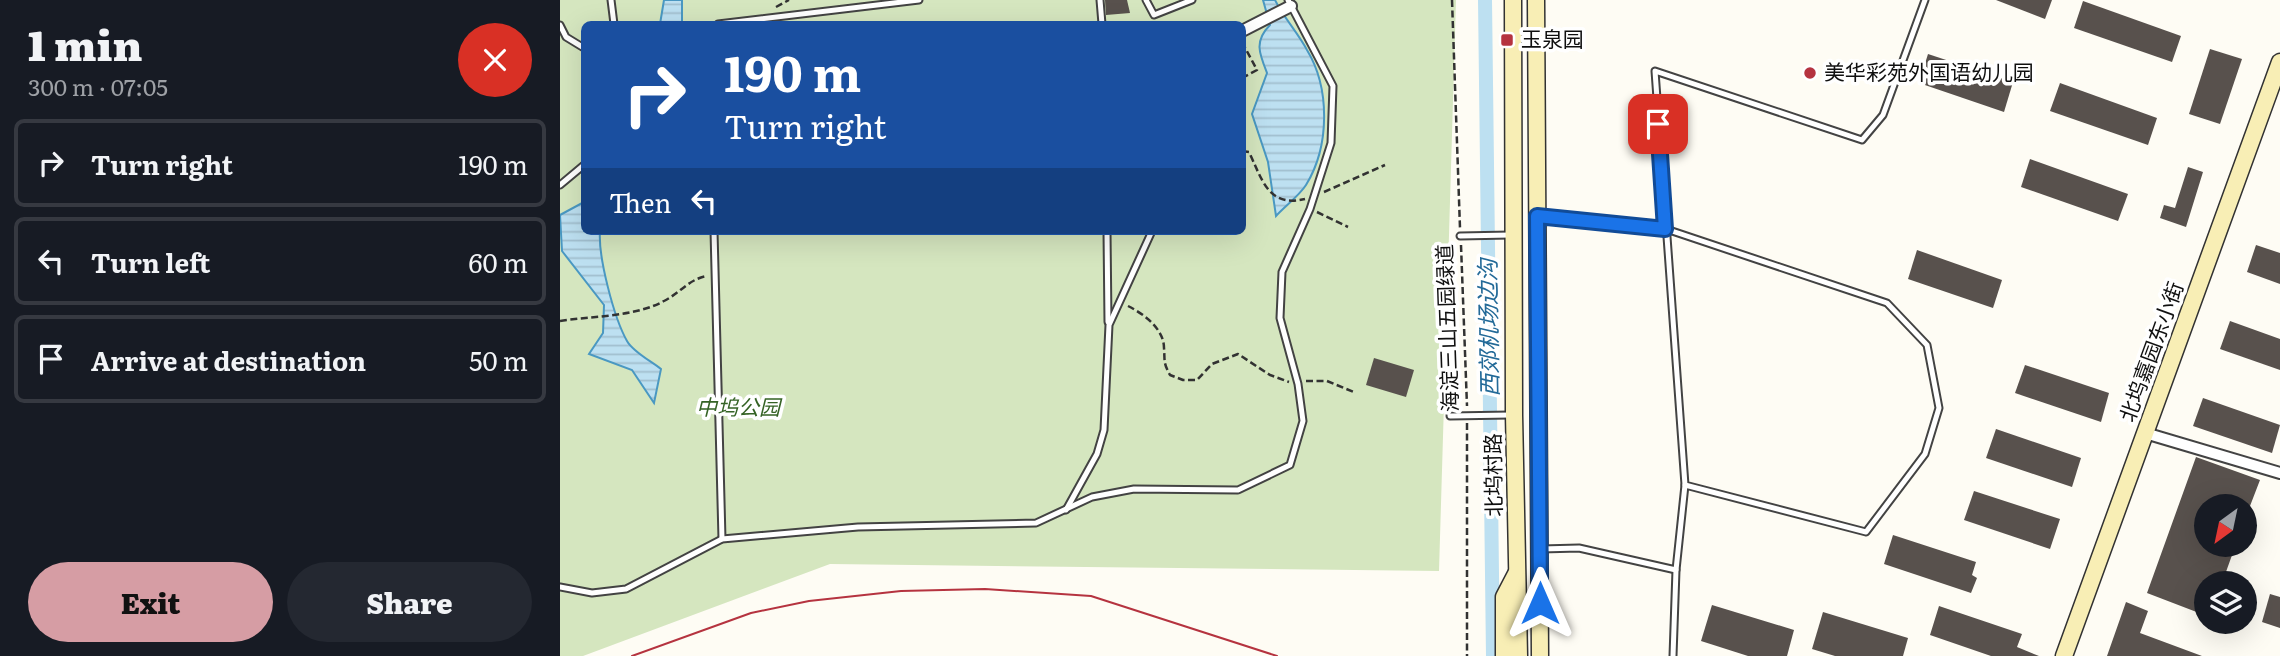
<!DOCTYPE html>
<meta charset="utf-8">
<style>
:root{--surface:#171b24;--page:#242831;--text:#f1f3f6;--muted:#9ea1a6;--line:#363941;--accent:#d69da4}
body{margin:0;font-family:Literata,"Noto Sans SC",serif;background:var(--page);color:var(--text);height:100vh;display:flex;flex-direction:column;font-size:26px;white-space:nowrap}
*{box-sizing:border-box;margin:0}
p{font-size:23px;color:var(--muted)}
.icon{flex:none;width:38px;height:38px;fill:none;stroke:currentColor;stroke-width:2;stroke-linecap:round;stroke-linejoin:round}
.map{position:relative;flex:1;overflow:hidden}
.side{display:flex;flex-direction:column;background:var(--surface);width:560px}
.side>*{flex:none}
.banner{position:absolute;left:21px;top:21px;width:665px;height:214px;border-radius:10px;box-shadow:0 7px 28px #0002;background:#1a4fa0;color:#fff;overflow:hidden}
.needle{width:46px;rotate:213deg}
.fabs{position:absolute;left:1634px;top:494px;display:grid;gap:14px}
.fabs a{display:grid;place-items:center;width:63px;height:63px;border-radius:50%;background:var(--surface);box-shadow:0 7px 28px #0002;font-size:35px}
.pin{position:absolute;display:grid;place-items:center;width:60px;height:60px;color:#fff;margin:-30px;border-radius:14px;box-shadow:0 4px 10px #0006}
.me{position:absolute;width:77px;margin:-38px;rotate:0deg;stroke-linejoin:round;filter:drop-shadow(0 0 5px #0008)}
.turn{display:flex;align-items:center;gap:24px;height:147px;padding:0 28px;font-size:32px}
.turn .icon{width:91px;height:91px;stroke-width:2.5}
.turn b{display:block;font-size:49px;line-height:60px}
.then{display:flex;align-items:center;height:66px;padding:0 28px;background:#0003;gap:14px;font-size:26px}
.round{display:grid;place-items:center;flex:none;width:74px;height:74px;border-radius:37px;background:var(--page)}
.summary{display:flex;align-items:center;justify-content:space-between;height:119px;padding:0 28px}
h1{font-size:42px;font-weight:800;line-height:52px}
.primary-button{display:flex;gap:14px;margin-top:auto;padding:14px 28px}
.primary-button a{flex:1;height:80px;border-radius:42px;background:var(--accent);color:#111;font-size:28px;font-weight:800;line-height:80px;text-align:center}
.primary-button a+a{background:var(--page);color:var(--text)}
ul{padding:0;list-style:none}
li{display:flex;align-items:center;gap:21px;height:88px;margin:0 14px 10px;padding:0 14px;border:4px solid var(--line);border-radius:10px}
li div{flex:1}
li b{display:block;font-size:26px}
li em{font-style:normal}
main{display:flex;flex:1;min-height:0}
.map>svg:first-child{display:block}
</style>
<main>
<section class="side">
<div class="summary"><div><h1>1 min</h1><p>300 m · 07:05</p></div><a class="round" style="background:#d93025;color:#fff"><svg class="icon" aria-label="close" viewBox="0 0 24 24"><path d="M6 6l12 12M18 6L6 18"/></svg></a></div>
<ul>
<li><svg class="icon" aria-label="right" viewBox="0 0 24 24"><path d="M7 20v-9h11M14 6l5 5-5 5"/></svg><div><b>Turn right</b></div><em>190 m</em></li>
<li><svg class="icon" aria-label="left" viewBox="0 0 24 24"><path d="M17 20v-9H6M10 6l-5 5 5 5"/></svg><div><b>Turn left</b></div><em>60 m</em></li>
<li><svg class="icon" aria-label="arrive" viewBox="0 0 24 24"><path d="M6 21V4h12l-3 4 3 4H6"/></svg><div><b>Arrive at destination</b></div><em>50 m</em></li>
</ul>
<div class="primary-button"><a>Exit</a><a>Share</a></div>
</section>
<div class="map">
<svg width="1720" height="656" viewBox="0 0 1720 656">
<defs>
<pattern id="water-rules" width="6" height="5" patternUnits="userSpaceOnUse" patternTransform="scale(1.75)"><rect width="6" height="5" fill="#bde0f1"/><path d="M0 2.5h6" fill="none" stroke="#a1bfce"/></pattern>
</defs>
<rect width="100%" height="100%" fill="#fefcf4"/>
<path fill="#d5e6bf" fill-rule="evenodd" d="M0,0H896L879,571L270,564L23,656H0ZM24,24H682V231H24Z"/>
<g fill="url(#water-rules)" stroke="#4a98c2" stroke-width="2">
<polygon points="104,0 122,0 122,24 100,24"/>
<path d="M703,0H715C724,18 738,33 747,50C770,88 770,146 746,185C739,196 725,206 716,216L708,162L692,114L707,73C699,53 694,41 710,25Z"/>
<path d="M24,202V231H40C38,257 54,318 67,341C73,352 91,361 101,369L94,403L72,370L29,354L43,333L44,305L2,251L0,215Z"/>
</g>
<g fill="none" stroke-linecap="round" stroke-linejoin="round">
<polyline stroke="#bde0f1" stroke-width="14" points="925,0 933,656"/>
</g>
<g fill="#58514d">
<polygon points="545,0 567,0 570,13 546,15"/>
<polygon points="1436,0 1492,0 1485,19"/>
<polygon points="1523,1 1621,36 1612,62 1514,28"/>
<polygon points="1650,49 1682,59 1660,124 1629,114"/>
<polygon points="1368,54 1453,82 1444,112 1359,83"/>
<polygon points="1500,83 1597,118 1588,145 1490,111"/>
<polygon points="1470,159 1568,194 1558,221 1461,187"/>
<polygon points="1628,167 1643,172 1626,227 1600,218 1604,205 1615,208"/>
<polygon points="1696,245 1720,253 1720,284 1687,272"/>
<polygon points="1357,250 1442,280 1433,308 1348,279"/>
<polygon points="1670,321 1720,339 1720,370 1660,349"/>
<polygon points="814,358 854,370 846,397 806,385"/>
<polygon points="1465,365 1549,393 1541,422 1455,393"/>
<polygon points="1643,398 1720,425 1712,453 1633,426"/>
<polygon points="1436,429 1521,458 1512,487 1426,458"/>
<polygon points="1636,457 1700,480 1690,506 1647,506 1647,544 1676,544 1662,583 1647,583 1647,616 1587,593"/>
<polygon points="1414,491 1500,519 1490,549 1404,520"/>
<polygon points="1333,535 1416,562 1412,575 1417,578 1411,593 1324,564"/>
<polygon points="1710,594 1720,597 1720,628 1702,622"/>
<polygon points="1566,602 1588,611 1580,633 1642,656 1547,656"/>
<polygon points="1152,605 1234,630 1227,656 1188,656 1141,641"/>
<polygon points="1379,606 1462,634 1457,647 1479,656 1431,656 1370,635"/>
<polygon points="1263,612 1348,638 1343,656 1275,656 1252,649"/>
</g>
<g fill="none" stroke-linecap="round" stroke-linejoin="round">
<g stroke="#434343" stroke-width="9">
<g id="lane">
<polyline points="51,0 54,24"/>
<polyline points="540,0 542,24"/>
<polyline points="586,0 594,15 632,0"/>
<polyline points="158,24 359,0"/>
<polyline points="0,25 6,37 24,48"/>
<polyline points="0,185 24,165"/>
<polyline points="981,217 1106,229 1327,303 1367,345 1379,408 1365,454 1306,532 1125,485 1095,71 1302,140 1323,115 1365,0"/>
<polyline points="154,231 162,539"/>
<polyline points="547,231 548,322"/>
<polyline points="900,236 950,235"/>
<polyline points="890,416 950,415"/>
<polyline points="506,510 537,454 544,430 549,325 592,231"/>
<polyline points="981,549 1019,548 1116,570"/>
<polyline points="0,587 32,593 66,589 162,539 298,527 476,523 532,497 574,489 678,490 730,465 743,421 738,384 720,318 722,272 750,209 771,143 773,86 728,0"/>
<polyline points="1113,656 1116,570 1125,485"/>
</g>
</g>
<g stroke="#434343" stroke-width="14">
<g id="street">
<polyline points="682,31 731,6"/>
<polyline points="1585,433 1720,473"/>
</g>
</g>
<g stroke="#323232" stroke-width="19">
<g id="secondary">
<polyline points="953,0 954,415 959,656"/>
<polyline points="976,0 980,656"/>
<polyline points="944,656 944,597 956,574"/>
<polyline points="1504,656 1720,62"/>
</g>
</g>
<g stroke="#323232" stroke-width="2.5" stroke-dasharray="7 3.5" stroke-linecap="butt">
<polyline points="892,0 900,228"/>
<polyline points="216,7 229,0"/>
<polyline points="682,42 697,70 682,78"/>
<path d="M682,151L689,152C702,179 708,208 745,199"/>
<polyline points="764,192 825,165"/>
<polyline points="757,212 788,227"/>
<polyline points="901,245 907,406"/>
<path d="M568,306C584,314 604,329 604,348C605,362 603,362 610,375L623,380H637L652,364L678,354L710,375L729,382"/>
<path d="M0,321C32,316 75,317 104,301C120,293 129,279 147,276"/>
<polyline points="746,381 767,381 796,393"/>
<polyline points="907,423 907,656"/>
</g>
<use href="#lane" stroke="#fff" stroke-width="5"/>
<use href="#street" stroke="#fff" stroke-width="10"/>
<use href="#secondary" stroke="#f8eeb5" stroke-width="16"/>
<polyline stroke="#b5333f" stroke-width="2" points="72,656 191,613 249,601 341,591 425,589 531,596 717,656"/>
</g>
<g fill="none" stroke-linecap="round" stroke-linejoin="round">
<g stroke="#114b97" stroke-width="18">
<polyline id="route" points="980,603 977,216 1105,229 1098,124"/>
</g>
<use href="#route" stroke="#1a73e8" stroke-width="12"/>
</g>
<g fill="#b5333f" stroke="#fff" stroke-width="2.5">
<rect x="940" y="33" width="14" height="14" rx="3.5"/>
<circle cx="1250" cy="73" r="7"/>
</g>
<g text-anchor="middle" stroke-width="7" stroke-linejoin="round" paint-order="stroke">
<g font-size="21" fill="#101010" stroke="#fff" text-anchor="start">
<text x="961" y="47">玉泉园</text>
<text x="1264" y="80">美华彩苑外国语幼儿园</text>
</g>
<g font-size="21" fill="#101010" stroke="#fff">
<text transform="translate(888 328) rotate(-92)" y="7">海淀三山五园绿道</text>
<text transform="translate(1592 352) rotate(-70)" y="7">北坞嘉园东小街</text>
<text transform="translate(934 475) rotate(-91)" y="7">北坞村路</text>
</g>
<g font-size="21" font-style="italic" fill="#356325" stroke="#fff">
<text x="178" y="415">中坞公园</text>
</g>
<g font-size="23" font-style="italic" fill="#236a98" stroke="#fff">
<text transform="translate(929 328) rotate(-91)" y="8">西郊机场边沟</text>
</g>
</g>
</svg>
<div class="fabs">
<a><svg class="needle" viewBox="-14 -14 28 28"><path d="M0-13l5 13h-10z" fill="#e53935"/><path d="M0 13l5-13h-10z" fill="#9ea1a6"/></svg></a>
<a><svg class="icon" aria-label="layers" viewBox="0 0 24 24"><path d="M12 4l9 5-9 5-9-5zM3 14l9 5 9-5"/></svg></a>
</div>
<div class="pin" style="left:1098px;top:124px;background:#d93025"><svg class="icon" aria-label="arrive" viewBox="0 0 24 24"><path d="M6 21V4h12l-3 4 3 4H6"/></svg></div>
<svg class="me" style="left:980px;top:603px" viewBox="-20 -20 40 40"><path d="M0-17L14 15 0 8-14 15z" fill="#1a73e8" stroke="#fff" stroke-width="4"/></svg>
<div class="banner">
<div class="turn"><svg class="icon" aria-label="right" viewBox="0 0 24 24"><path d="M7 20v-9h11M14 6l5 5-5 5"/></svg><div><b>190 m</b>Turn right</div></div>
<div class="then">Then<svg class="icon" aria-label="left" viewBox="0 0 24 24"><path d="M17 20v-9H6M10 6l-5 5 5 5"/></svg></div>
</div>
</div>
</main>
